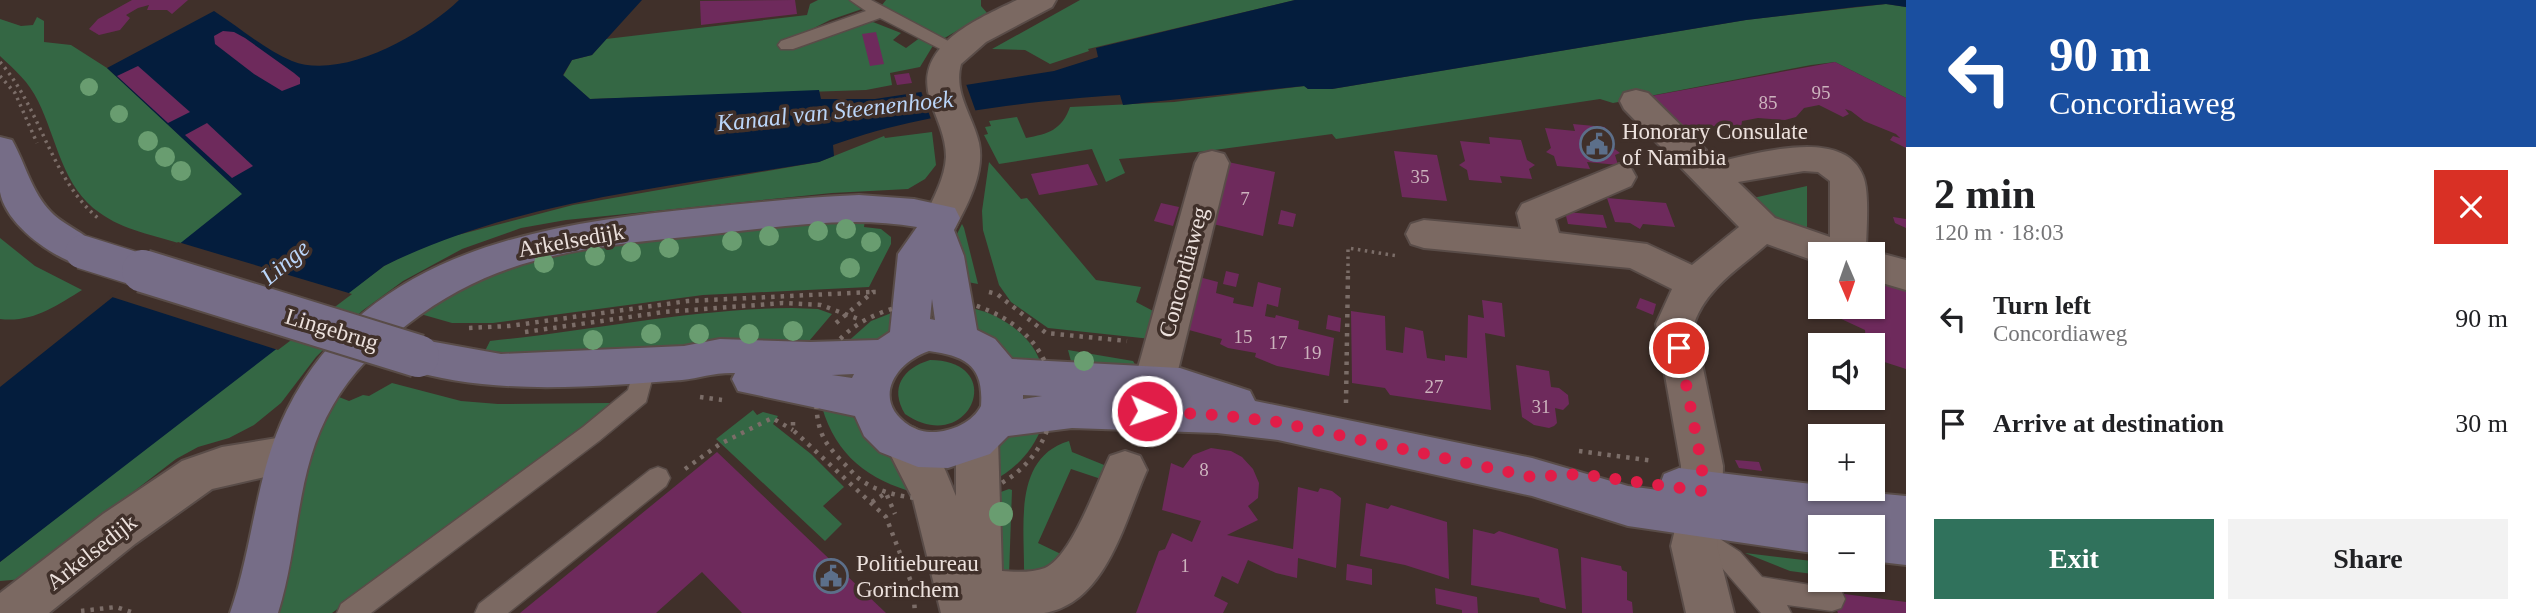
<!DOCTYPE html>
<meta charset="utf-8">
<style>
:root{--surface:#fff;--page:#f2f2f2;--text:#202124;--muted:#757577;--accent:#30725c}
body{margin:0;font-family:Georgia,serif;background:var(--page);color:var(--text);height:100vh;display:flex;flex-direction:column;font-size:26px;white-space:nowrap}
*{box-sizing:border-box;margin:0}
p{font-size:23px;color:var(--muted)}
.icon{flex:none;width:38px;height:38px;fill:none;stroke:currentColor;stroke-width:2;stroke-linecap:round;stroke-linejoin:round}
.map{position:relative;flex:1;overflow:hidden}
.sheet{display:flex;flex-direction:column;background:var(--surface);width:630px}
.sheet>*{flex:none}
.hud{background:#1a4fa0;color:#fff;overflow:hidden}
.needle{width:46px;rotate:178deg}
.tools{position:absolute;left:1808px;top:242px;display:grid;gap:14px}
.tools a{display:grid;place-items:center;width:77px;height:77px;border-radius:0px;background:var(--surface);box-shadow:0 2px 5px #0004;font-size:35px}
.pin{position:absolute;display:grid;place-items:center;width:60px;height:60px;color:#fff;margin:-30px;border:4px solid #fff;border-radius:50%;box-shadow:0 2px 7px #0007}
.me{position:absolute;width:77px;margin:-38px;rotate:93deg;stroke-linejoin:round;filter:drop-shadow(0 0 5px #0008)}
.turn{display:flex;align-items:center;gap:24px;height:147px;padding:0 28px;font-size:32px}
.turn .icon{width:91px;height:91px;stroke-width:2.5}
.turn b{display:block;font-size:49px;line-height:60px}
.round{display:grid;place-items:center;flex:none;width:74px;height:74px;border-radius:0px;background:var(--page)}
.head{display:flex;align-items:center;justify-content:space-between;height:119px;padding:0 28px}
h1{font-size:42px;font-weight:800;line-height:52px}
.cta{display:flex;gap:14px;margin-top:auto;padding:14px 28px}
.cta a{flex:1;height:80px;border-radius:0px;background:var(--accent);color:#fff;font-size:28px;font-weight:800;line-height:80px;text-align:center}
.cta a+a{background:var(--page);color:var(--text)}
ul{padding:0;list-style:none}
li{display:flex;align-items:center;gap:21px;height:105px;padding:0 28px}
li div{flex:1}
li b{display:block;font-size:26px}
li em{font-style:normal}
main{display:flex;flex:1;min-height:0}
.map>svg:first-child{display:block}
</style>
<main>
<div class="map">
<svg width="1906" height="613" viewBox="0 0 1906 613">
<rect width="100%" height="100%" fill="#40302a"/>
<g fill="#346744">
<polygon points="818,0 850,0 865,8 830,20 782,44 788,49 850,25 873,22 901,33 893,40 906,48 921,37 934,44 920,67 890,73 892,85 866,90 590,99 563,76 572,60 592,55 606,39 807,15 810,4"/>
<polygon points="886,0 981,0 981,6 987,13 943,39 882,5"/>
<polygon points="1080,0 1295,0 1088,49 1089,51 1050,64 1025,50 992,49"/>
<path d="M1886,4L1906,7V98L1835,62L1811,65L1613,103L1600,99L1336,139L1332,134L1207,151L1119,159L1125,173L1106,182L1092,149L999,164L984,135L988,134L985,127L991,126L989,121L1017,117L1026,138C1048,134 1062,130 1070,107L1174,102L1305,86L1308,89H1332L1746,20Z"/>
<path d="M37,17L44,21V42L71,45L107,68L243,194L181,244C154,235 123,230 100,213C62,187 57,139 38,101C29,82 15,70 0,56V19L21,26L33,25Z"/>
<polygon points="932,132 936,165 925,179 908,189 832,193 566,220 521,228 462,249 403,281 362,311 316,357 281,403 254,425 229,438 198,447 176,459 90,525 35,578 0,581 0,562 250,366 384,266 411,252 450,237 573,205 819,162 884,136 885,138"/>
<polygon points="989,162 1021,199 1027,198 1096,280 1141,287 1136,302 1155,312 1151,339 1048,328 1011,302 999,285 983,230 982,211"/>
<polygon points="1807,186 1807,230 1834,240 1771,221 1753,198"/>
<polygon points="850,219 865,219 864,227 881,229 891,237 891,244 869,287 703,295 493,323 452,323 417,313 483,274 576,248"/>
<polygon points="962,224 964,228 978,284 957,280 957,234"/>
<path d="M0,238L35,266L82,290C56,306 32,323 0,319Z"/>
<path d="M792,308L818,309L832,314L804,347L627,348L535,354L485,351L490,341C591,331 689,309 792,308Z"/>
<path d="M971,308C1001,314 1035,337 1042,368L1017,363L974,328Z"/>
<polygon points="899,310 899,323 881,341 844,345 871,321"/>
<polygon points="1068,350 1133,361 1136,366 1135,368 1073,369"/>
<path d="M930,360C1010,361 969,458 905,414C889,388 903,368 930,360Z"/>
<path d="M392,383L461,401L498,404L610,403L594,419L332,613H277C295,567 294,518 306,471C312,445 327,420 339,397L349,401L363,395L369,396Z"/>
<path d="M822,407L852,415L868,439L897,461L916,493C869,480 836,456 822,407Z"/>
<polygon points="753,410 757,415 763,412 778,416 773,424 811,454 844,487 823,506 842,524 825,541 716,439"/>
<path d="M1043,424C1033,451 1016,469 991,482C988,441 1007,433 1043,424Z"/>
<path d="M1069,441L1072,452L1114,469L1104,480L1071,469L1038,543L1063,555L1059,565L1024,575C1025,528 1012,458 1069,441Z"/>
<polygon points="1009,489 1012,490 1009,574 1000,571 987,497"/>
<polygon points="1745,553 1820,562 1820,575 1790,571"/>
</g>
<path fill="#041d3d" d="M459,0H642L592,55L572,60L563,75L590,99L819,90L821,99H875L921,92L1054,71L1098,57L1096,48L1295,0H1906V7L1886,4L1855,7L1746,20L1332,89H1308L1304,86L1123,105L1120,95C1029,101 917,114 833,145L834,156L819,162C674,186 517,200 384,266L0,562V387L242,194L107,68L214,11C239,27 265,50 292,61C342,81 424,34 459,0Z"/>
<g fill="#40302a">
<polygon points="966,84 977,115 932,122 921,91"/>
<polygon points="178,242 352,294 278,350 109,296"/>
</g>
<g fill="#6e2a5c">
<polygon points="132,0 188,0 172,14 167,10 147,10 149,5 138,8 126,15 130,18 120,30 99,35 89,29 98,19"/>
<polygon points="795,0 797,14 701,25 700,1"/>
<polygon points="223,31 234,32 245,38 294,73 300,78 300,84 282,91 254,74 215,44 214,36"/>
<polygon points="876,32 884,64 870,66 862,34"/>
<polygon points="1835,62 1906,98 1906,148 1890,140 1893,136 1900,138 1896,134 1864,121 1851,111 1845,109 1849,114 1843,117 1819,105 1804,108 1796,117 1785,120 1758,118 1742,121 1741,128 1748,133 1747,137 1737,136 1732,130 1719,125 1686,132 1651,96"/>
<polygon points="138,66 190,112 168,123 117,76"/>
<polygon points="909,73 912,83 897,85 894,75"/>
<polygon points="207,123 253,166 232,178 185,135"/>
<polygon points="1573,124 1605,127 1612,147 1620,153 1615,155 1618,165 1587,162 1590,169 1557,166 1554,156 1546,152 1551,148 1545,128 1575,131"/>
<polygon points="1489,137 1521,140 1527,160 1535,165 1529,169 1532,179 1500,176 1502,183 1469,180 1467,170 1459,165 1465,161 1460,141 1490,144"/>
<polygon points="1394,151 1437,155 1447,201 1402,197"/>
<polygon points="1228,162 1275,172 1263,236 1213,224"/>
<polygon points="1088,164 1098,185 1039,195 1031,174"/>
<polygon points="1607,198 1666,203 1675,227 1643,224 1640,229 1630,223 1615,222"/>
<polygon points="1161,203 1179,207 1173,226 1154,221"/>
<polygon points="1281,210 1296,214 1293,227 1278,224"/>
<polygon points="1565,212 1603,215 1607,228 1568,224"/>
<polygon points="1893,217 1906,219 1906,228 1895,223"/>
<polygon points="1226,271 1239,274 1236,287 1223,284"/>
<polygon points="1872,275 1906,285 1906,369 1872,358 1872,345 1866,345 1865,330 1837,317 1843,306 1872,306"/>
<polygon points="1199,277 1218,282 1216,293 1234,298 1233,303 1253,307 1258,282 1281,288 1278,307 1267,304 1265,316 1275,318 1276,315 1299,321 1298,329 1334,338 1329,376 1277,366 1255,357 1256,353 1228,348 1220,344 1222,339 1189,330"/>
<polygon points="1640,298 1656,304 1653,315 1636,308"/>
<polygon points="1482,300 1502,303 1505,337 1485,333 1491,410 1390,395 1385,388 1352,383 1351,311 1385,316 1386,350 1403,353 1405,327 1423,331 1427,358 1445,361 1445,355 1467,358 1468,315 1484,318"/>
<polygon points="1328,315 1341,318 1340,332 1326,329"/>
<polygon points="1516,365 1549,371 1551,387 1559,388 1568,395 1569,404 1563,410 1555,408 1557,423 1554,426 1549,428 1534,425 1522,417"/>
<polygon points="1211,448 1231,451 1242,457 1253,469 1259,483 1258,498 1248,506 1258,520 1227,535 1293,549 1298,487 1318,492 1320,488 1332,491 1341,498 1336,568 1298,558 1297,578 1276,573 1248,560 1238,584 1222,576 1214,596 1228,603 1223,613 1136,613 1159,551 1165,549 1172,533 1192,542 1201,521 1162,510 1171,463 1183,468 1193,455"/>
<polygon points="717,452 886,613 742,613 702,572 656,613 520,613"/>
<polygon points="1735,460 1759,462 1762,471 1739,468"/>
<polygon points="1366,503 1388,509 1391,505 1447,522 1449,579 1405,565 1360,556"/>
<polygon points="1473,529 1494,534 1499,531 1558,549 1566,609 1540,602 1539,598 1471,585"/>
<polygon points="1581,557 1621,566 1622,570 1627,572 1627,600 1632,602 1633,613 1582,613"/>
<polygon points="1347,564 1372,569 1372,585 1346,580"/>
<polygon points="1435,588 1477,597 1478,613 1462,613 1462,610 1436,604"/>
<polygon points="1829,592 1906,602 1906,613 1838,613"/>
</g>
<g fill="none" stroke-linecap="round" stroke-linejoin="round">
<g stroke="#594c48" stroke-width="3">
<g id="lane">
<polygon points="850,0 871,0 967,51 964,55 952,55 880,18 793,49 781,49 778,45 781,41 866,11"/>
<polygon points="645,356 653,359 656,365 646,402 599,441 371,613 337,613 341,604 583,427 628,390 637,359"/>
<polygon points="658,467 666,470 670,478 666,486 508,613 475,613 479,604 650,470"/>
<polygon points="1697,524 1740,552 1762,577 1841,590 1845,599 1841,608 1832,611 1787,605 1791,613 1761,613 1722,568 1688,543 1685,535 1688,527"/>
</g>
</g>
<g stroke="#594c48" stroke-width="4">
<g id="street">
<path d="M1017,0H1056L1052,7L986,42L961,64C953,93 973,116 979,143C985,172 968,204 955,228L942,231L929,228L924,218C933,199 945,178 946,157C946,136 936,118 930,99C913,45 978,19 1017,0Z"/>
<path d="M1636,90L1648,93L1718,162C1755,154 1844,126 1863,176C1870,193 1866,233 1866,252L1872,251L1906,260V290L1872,280V254H1820V263L1767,244C1740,268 1706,288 1694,324L1723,466L1722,517L1717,546L1734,613H1686L1671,546L1678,517L1681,466L1656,324L1672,289L1630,268L1424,248L1411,244L1406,234L1411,224L1424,220L1521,229L1517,213L1522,204L1619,164L1631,168L1636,177L1631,186L1555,219L1559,233L1647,244L1692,265L1739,227L1624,109L1620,101L1624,93ZM1804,171L1818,172L1830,181V237L1775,218L1738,182Z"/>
<polygon points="1212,151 1224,154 1229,163 1168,411 1162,424 1147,429 1132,424 1126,411 1195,163 1200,154"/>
<path d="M977,421L992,426L998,439L1002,571C1015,572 1032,573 1045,568C1072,556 1097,483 1110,456L1125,451L1140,456L1147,470C1125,519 1107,603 1044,613C1012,613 975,613 941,613L913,499L885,444L891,431C895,429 902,425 907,426C931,427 948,477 956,496V439L962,426Z"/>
<polygon points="289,436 304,442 310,455 304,468 212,489 135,544 49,613 0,613 0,593 103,514 182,461 222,447"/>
</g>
</g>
<g stroke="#594c48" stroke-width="4">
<g id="secondary">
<path d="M0,137L12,140C26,165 31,191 51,212C65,227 91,234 100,252L95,262L82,266C52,257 6,225 0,192C0,175 0,154 0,137Z"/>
<path d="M859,195L914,199L955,208L960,218L954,230L964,256L977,330L995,339L1012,359L1180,368L1250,391L1255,401L1532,458L1628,486L1658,490L1664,474L1679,468L1820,485V488L1906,496V565L1872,561V527H1820V554L1628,526L1532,496L1278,440L1217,433L1072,428L1008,436L990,454L948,468L918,467L880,452L864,436L855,416L738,391L732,379L735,373C716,372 700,378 682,380C594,387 487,396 404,368L398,356L404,344L418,339L501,354L684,346L720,339L810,342L878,340L890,332L898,254L917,227C853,216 787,226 722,233C604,246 506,248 408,324C379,346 351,373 333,405C295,469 300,544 278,613H230C254,545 255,474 287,410C367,250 542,224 701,208C754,203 806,197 859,195ZM932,299L935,320L930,319ZM929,351C966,356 984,366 981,406C970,428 932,440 910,426C871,401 894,363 929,351ZM854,374L852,378L832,375ZM1023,395L1042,396L1023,399Z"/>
</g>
</g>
<g stroke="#7b6d68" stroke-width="3.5" stroke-dasharray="2.5 4.5" stroke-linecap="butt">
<path d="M0,62C42,110 50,178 99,219"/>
<polyline points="0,76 15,93 37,143"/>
<polyline points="1348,273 1348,248 1398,256"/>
</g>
<g stroke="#7b6d68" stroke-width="4.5" stroke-dasharray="3.5 6" stroke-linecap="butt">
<polyline points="989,292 997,294 1046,333 1127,341"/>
<path d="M949,299C1114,328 1067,517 916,498C896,496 867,489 853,473C845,464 835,455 828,445C817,430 815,408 817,389C826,322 891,303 949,299Z"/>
<polyline points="836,323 873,292 879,292"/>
<polyline points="469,328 509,326 688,301 871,292"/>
<polyline points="525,332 664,312 783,303 821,305 861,320"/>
<polyline points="700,397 722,400"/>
<polyline points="1346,403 1348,271"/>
<polyline points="793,422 793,430 886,517 913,587 915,613"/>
<polyline points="1579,451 1654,461"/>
<polyline points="685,469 720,444 772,418 793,430"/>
<polyline points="872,502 886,493 895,514"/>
<polyline points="81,611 116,607 134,613"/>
</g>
<use href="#lane" fill="#7b6962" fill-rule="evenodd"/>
<use href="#street" fill="#7b6962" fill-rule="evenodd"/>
<use href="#secondary" fill="#766d87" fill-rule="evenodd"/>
<g stroke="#594c48" stroke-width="36" stroke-linecap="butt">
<polyline id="secondary-bridge-far1" points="82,252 149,273"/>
</g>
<g stroke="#594c48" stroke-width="46" stroke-linecap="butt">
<polyline id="secondary-bridge" points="143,271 418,356"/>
</g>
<use href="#secondary-bridge-far1" stroke="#766d87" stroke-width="33"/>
<use href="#secondary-bridge" stroke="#766d87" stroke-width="42"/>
</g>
<g fill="#699d70">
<circle cx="89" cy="87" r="9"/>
<circle cx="119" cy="114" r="9"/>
<circle cx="148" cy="141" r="10"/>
<circle cx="165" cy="157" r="10"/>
<circle cx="181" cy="171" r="10"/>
<circle cx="846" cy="229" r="10"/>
<circle cx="818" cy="231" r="10"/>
<circle cx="769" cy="236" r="10"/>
<circle cx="732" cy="241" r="10"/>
<circle cx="871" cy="242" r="10"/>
<circle cx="669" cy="248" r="10"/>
<circle cx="631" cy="252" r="10"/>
<circle cx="595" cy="256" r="10"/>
<circle cx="544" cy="263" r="10"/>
<circle cx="850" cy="268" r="10"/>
<circle cx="793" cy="331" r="10"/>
<circle cx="651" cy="334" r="10"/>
<circle cx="699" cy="334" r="10"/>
<circle cx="749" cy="334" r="10"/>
<circle cx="593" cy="340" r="10"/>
<circle cx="1084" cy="361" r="10"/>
<circle cx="1001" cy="514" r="12"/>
</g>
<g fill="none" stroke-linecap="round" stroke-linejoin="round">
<polyline stroke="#e11d48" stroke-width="12" stroke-dasharray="0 21.6" points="1147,411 1217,415 1278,422 1532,477 1580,474 1702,491 1702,466 1679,348"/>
</g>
<defs>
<g id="civic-ring" transform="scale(1.75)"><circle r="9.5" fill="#40302a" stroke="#5c6f8a" stroke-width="1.5"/><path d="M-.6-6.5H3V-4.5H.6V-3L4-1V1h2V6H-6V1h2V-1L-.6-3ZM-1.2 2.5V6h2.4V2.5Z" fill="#5c6f8a"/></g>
</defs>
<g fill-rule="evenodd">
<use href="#civic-ring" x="1597" y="144"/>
<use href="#civic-ring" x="831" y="576"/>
</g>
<g text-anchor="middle" stroke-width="7" stroke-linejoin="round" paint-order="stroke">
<g font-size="19" fill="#ccb3bd">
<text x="1821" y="99">95</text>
<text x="1768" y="109">85</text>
<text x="1420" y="183">35</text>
<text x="1245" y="205">7</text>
<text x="1243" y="343">15</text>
<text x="1278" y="349">17</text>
<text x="1312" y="359">19</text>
<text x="1434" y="393">27</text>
<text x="1541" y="413">31</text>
<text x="1204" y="476">8</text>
<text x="1185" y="572">1</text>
</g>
<g font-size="23" fill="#ece1dd" stroke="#40302a" text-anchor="start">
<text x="1622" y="139">Honorary Consulate<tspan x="1622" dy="26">of Namibia</tspan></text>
<text x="856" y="571">Politiebureau<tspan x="856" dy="26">Gorinchem</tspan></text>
</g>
<g font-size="23" fill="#ece1dd" stroke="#40302a">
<text transform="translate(571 240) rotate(-10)" y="8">Arkelsedijk</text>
<text transform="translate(1183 272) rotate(-75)" y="8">Concordiaweg</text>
<text transform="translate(332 329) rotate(17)" y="8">Lingebrug</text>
<text transform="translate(91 552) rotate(-38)" y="8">Arkelsedijk</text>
</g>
<g font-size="24" font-style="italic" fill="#bad5f9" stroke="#40302a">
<text transform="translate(835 111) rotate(-6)" y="8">Kanaal van Steenenhoek</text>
<text transform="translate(285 262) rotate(-40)" y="8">Linge</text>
</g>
</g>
</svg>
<div class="tools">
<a><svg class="needle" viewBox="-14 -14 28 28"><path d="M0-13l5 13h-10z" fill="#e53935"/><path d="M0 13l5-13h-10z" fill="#757577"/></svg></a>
<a><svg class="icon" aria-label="sound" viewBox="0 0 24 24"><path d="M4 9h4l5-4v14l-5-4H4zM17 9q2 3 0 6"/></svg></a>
<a>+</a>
<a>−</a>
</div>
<div class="pin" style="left:1679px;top:348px;background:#d93025"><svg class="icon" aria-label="arrive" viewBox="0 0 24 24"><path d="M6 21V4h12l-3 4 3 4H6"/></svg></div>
<svg class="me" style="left:1147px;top:411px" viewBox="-20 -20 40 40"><circle r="17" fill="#e11d48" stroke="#fff" stroke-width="3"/><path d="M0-11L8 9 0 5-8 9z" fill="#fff"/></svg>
</div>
<section class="sheet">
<div class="hud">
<div class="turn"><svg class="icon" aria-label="left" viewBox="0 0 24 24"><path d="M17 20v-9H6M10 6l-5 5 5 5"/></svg><div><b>90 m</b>Concordiaweg</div></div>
</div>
<div class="head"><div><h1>2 min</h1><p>120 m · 18:03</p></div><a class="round" style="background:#d93025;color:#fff"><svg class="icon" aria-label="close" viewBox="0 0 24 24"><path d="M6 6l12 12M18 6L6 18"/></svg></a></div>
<ul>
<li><svg class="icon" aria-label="left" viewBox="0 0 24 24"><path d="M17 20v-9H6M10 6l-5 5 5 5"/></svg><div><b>Turn left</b><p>Concordiaweg</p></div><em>90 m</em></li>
<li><svg class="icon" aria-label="arrive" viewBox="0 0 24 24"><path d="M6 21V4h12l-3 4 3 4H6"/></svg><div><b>Arrive at destination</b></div><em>30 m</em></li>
</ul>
<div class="cta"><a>Exit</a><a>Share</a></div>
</section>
</main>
